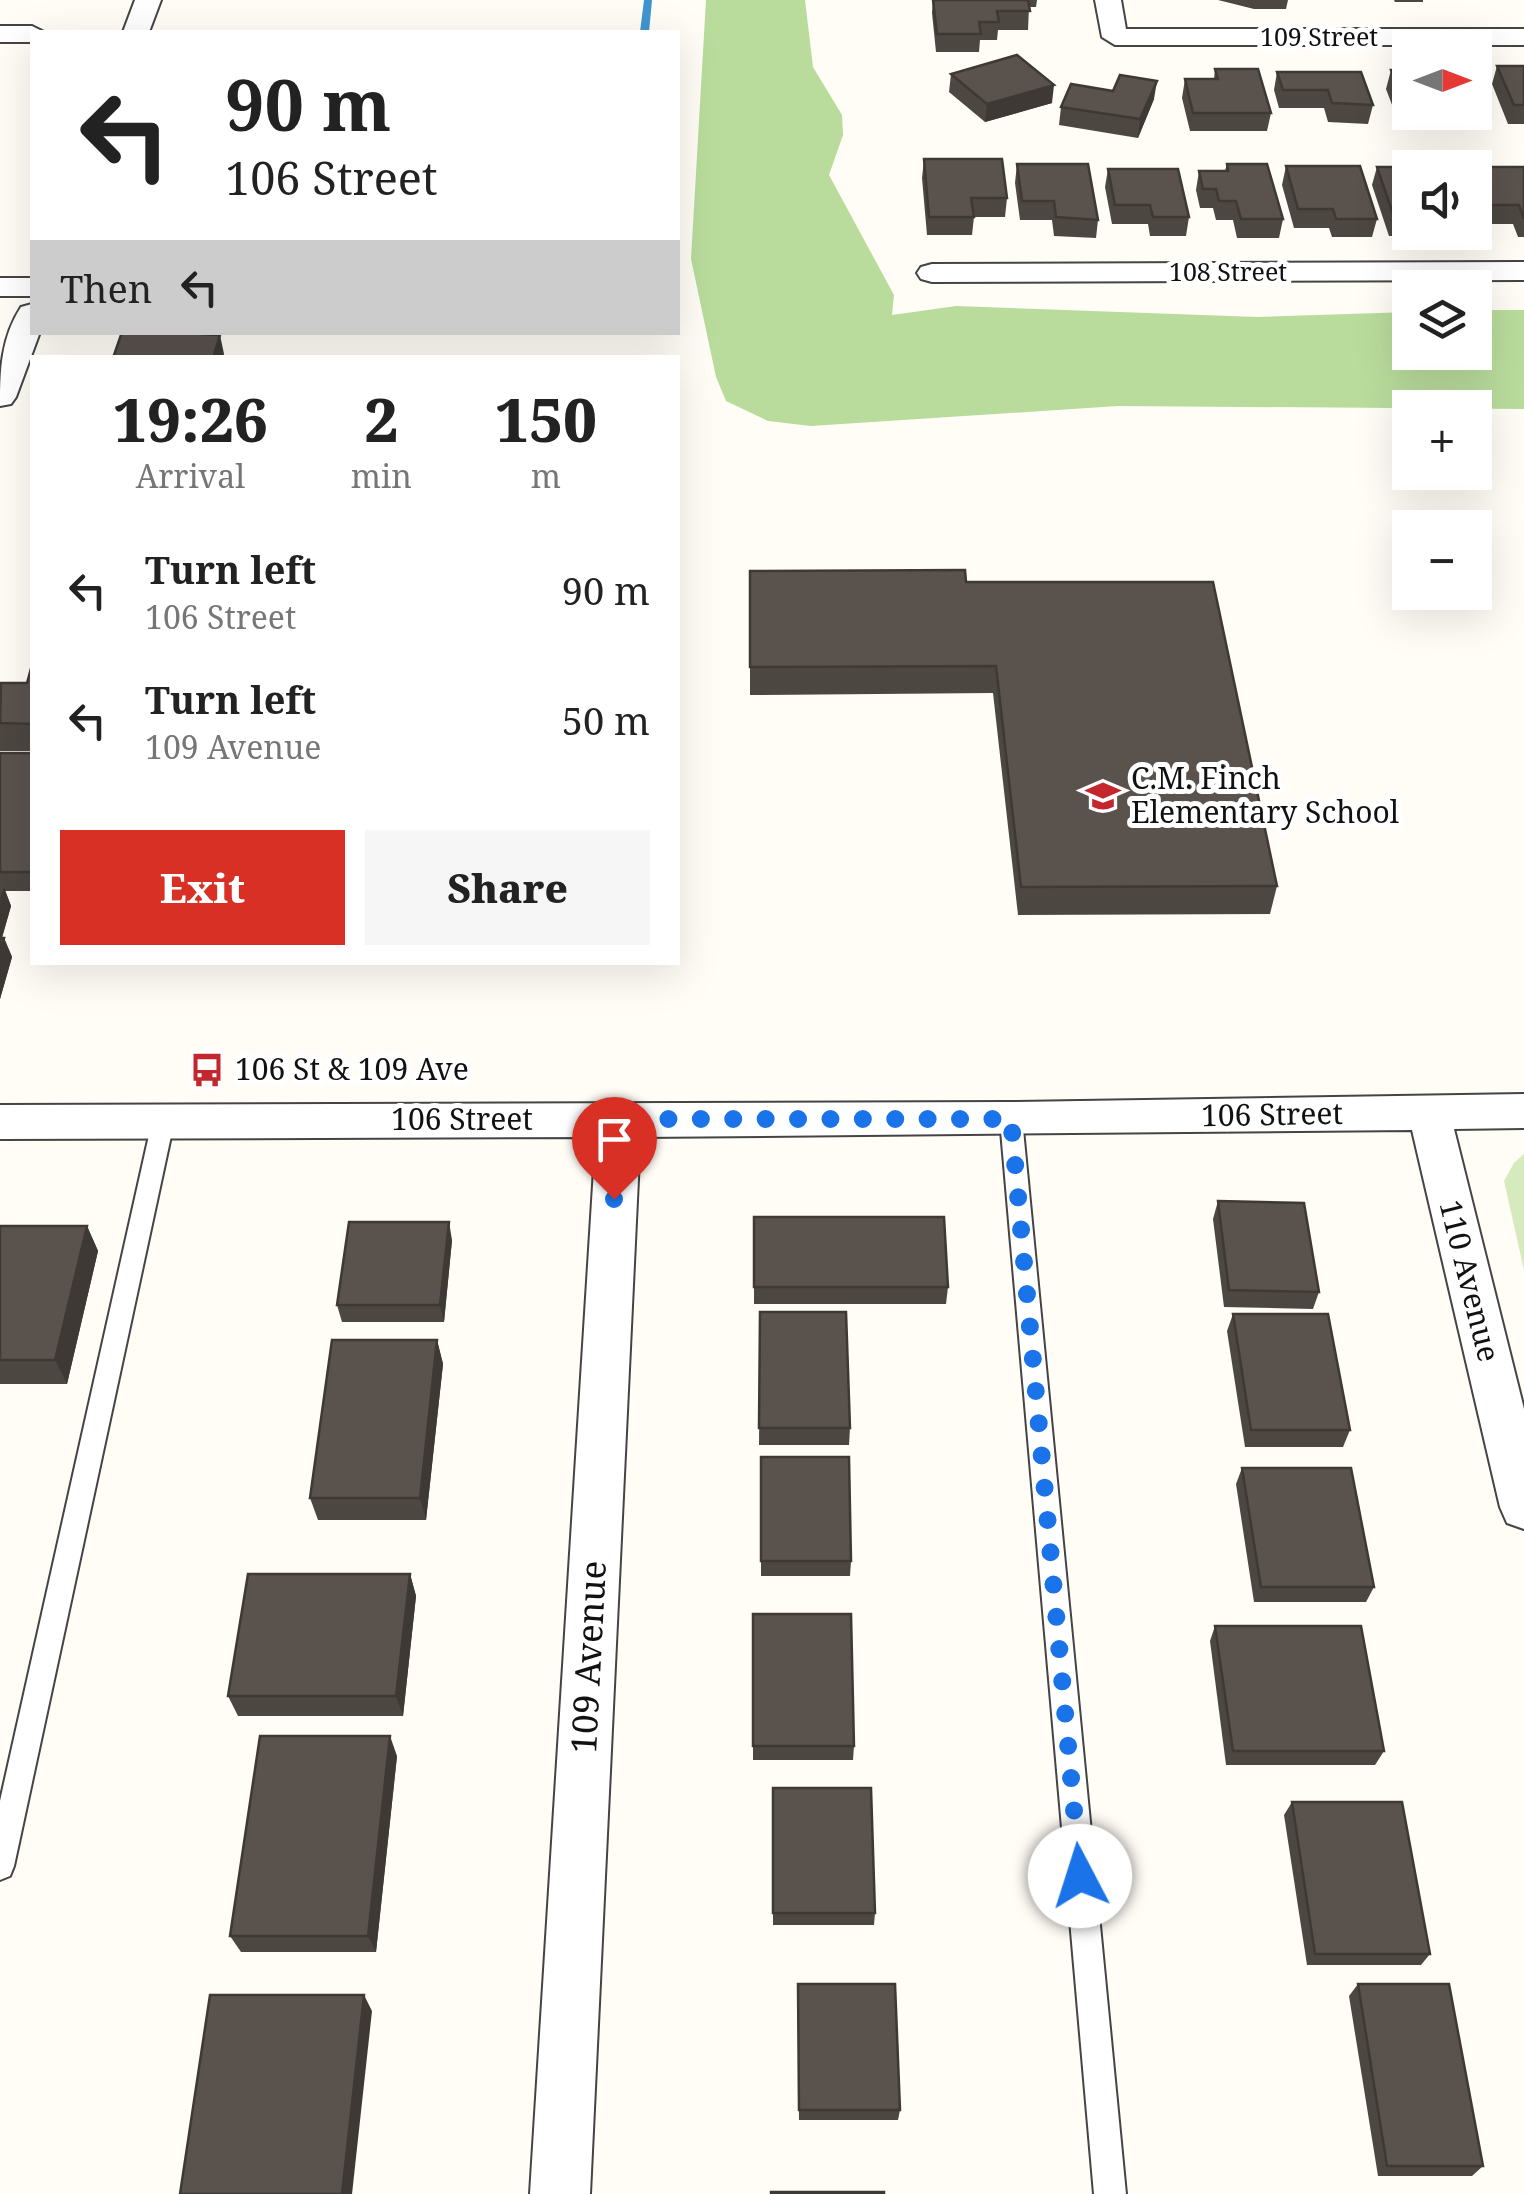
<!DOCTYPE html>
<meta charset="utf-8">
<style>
:root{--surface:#fff;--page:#f6f6f6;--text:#222;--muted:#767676;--accent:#d93025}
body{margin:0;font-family:"Noto Serif",serif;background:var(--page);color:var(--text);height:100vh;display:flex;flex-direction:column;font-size:38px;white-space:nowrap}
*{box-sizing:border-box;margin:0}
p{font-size:32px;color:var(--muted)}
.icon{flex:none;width:55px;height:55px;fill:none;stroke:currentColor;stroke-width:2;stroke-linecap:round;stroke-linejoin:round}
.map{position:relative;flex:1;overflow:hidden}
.drawer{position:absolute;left:30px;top:355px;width:650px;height:610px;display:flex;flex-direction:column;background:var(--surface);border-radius:0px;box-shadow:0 10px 40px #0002}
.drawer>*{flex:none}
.top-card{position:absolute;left:30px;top:30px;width:650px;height:305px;border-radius:0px;box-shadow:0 10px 40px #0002;background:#fff;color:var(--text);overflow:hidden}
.needle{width:65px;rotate:90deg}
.fabs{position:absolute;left:1392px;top:30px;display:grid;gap:20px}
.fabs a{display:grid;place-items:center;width:100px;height:100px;border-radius:0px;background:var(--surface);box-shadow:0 10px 40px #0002;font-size:50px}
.pin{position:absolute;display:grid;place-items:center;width:85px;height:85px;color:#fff;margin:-102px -42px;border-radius:50% 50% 50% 0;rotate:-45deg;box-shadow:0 0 10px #0007}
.pin .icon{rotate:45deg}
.me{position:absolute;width:110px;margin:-55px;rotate:355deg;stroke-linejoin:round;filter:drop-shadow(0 0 8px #0008)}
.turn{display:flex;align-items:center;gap:35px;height:210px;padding:0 30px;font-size:45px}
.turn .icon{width:130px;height:130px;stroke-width:2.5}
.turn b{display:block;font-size:70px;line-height:85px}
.then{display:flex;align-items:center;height:95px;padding:0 30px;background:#0003;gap:20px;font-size:38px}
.eta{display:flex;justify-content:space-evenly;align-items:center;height:170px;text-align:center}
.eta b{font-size:60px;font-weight:800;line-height:70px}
.button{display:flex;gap:20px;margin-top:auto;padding:20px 30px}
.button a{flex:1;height:115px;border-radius:0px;background:var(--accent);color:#fff;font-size:40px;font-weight:800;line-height:115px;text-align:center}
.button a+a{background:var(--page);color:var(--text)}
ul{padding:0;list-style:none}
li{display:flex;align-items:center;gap:30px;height:130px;padding:0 30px}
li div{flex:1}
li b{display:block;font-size:38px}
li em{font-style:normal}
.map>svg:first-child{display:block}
</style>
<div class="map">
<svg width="1524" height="2194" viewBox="0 0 1524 2194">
<rect width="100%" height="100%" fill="#fffdf5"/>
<polygon fill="#d5ebbd" points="1524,1154 1524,1270 1504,1181 1514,1163"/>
<polygon fill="#b9dc9c" points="706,0 805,0 813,67 842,115 843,135 829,175 894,295 892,315 956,306 1258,317 1410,312 1410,352 1475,352 1475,310 1524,310 1524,409 1118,406 811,426 768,421 726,401 716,377 691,259"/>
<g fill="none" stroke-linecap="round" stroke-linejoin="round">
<polygon fill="#3f96cf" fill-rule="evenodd" points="644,0 652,0 649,32 640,32"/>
<g stroke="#444" stroke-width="4">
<g id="service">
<polygon points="1011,1110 1019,1113 1022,1119 1126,2194 1094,2194 1000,1119 1003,1113"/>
<polygon points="163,1113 171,1116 174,1122 14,1866 10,1876 0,1880 0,1801 152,1122 155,1116"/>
</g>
</g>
<g stroke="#444" stroke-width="4">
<g id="minor">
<polygon points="135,0 161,0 149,32 123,32"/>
<polygon points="1095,0 1121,0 1126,29 1524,29 1524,45 1115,45 1102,37"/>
<polygon points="0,26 32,26 44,32 32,32 32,42 0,42"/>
<polygon points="1524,262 1524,280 932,282 921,279 917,273 921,267 932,264"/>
<rect x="0" y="278" width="32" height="18"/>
<path d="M32,304V332H40L16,397L11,404L0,406C0,370 1,338 21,307Z"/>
<polygon points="1524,1094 1524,1128 1454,1129 1524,1409 1524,1529 1507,1523 1500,1507 1412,1130 640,1137 590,2194 530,2194 596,1137 0,1139 0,1105 1011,1102"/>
</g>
</g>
<use href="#service" fill="#fff" fill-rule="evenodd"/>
<use href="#minor" fill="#fff" fill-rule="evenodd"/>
</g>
<g fill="#4d4742">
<polygon points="933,0 1037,0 1036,7 1029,7 1028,30 998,30 997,40 980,40 979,52 936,52 932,13"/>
<polygon points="1218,0 1288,0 1286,9 1254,9"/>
<polygon points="1394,0 1423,0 1423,2 1395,2"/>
<polygon points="1497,66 1524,66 1524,124 1508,124 1492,84"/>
<polygon points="1215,69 1271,113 1267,131 1190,131 1182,98 1185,79 1214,79"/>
<polygon points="1391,70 1410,70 1410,112 1446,112 1445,118 1397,118 1386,89"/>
<polygon points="1277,72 1373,105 1368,124 1328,122 1324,108 1279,108 1274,90"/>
<polygon points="951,74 1052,103 985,122 949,92"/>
<polygon points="1475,77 1481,92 1476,110 1475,110"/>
<polygon points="1154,99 1138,138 1059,125 1061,107"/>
<polygon points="924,159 1007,198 1005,217 974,217 972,235 927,235 922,178"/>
<polygon points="1017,164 1098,220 1096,238 1054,236 1052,220 1020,220 1015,183"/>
<polygon points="1227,164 1283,219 1279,238 1237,238 1233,220 1216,220 1213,208 1200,208 1196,190 1199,171 1225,171"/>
<polygon points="1286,166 1377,219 1372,237 1332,237 1329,228 1294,228 1282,185"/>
<polygon points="1377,167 1410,168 1410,232 1432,232 1431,236 1389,236 1372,185"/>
<polygon points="1524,167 1524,237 1518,237 1513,224 1480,224 1475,211 1475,168"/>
<polygon points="1108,169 1189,217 1186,236 1150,236 1148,224 1112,224 1105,187"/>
<polygon points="750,571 966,582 1277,886 1270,914 1018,915 993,693 750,695"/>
<polygon points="32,665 32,751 0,751 0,687 27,683"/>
<polygon points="0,753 32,753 32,891 5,891 11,906 2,938 4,938 12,957 0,999"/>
<polygon points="1218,1201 1319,1292 1313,1309 1224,1307 1213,1219"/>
<polygon points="754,1217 948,1287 946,1304 754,1304"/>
<polygon points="0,1226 87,1226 98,1251 67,1384 0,1384"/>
<polygon points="452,1240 444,1322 342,1322 337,1305"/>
<polygon points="760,1312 850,1428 849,1445 759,1445"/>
<polygon points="1233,1314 1350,1430 1343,1447 1245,1447 1227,1331"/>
<polygon points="437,1340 443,1364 426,1520 318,1520 310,1498"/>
<polygon points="761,1457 851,1561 850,1576 761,1576"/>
<polygon points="1242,1468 1374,1587 1366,1602 1254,1602 1236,1484"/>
<polygon points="410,1574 416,1596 403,1716 238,1716 228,1696"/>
<polygon points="753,1614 854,1746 853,1760 753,1760"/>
<polygon points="1215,1626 1384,1751 1375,1765 1226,1765 1210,1641"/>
<polygon points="397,1756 376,1952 241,1952 230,1936"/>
<polygon points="773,1788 875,1913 874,1925 773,1925"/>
<polygon points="1292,1802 1430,1954 1421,1965 1307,1965 1284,1815"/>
<polygon points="1358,1984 1483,2166 1472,2176 1378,2176 1349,1996"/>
<polygon points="798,1996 900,2110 898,2120 799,2120"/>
</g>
<g fill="#3f3936">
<polygon points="1157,81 1154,99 1138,138 1140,119"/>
<polygon points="1054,85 1052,103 985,122 987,104"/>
<polygon points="220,335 224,354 223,358 213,358"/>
<polygon points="4,887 11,906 0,944 0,899"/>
<polygon points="4,938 12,957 0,999 0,953"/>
<polygon points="449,1222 452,1240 444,1322 440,1305"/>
<polygon points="87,1226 98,1251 67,1384 55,1360"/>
<polygon points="437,1340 443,1364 426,1520 420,1498"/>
<polygon points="410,1574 416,1596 403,1716 396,1696"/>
<polygon points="390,1736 397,1756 376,1952 368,1936"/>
<polygon points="364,1995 372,2011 352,2194 342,2194"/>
</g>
<g fill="#5a524d" stroke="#3f3936" stroke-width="2.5">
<polygon points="933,0 1028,0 1030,11 997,11 999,22 979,22 981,34 937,34"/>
<polygon points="1017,55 1054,85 987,104 951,74"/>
<polygon points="1497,66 1524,66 1524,105 1514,105"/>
<polygon points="1215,69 1258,69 1271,113 1193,113 1185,79 1218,79"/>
<polygon points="1391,70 1410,70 1410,99 1401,99"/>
<polygon points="1277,72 1361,72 1373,105 1332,103 1328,90 1283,90"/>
<polygon points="1120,75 1157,81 1140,119 1061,107 1071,84 1113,91"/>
<polygon points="1475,77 1481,92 1475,92"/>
<polygon points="924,159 1002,159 1007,198 971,198 974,217 929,217"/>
<polygon points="1017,164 1088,164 1098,220 1056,217 1054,201 1022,201"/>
<polygon points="1227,164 1267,164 1283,219 1241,219 1236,201 1219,201 1216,189 1203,189 1199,171 1228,171"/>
<polygon points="1286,166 1360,166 1377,219 1336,219 1333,209 1298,209"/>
<polygon points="1377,167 1457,167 1458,168 1410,168 1410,217 1394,217"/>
<polygon points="1470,167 1524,167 1524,219 1519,205 1485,205 1475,179 1475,168"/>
<polygon points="1108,169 1178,169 1189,217 1153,217 1150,205 1115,205"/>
<polygon points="122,332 203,332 202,334 220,335 213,358 113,358"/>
<polygon points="965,570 966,582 1213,582 1277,886 1021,887 996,666 750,667 750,571"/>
<polygon points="32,665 32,724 0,723 1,683 27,683"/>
<rect x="0" y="753" width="32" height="119"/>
<polygon points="0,938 4,938 0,953"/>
<polygon points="1218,1201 1304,1203 1319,1292 1229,1290"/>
<polygon points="754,1217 944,1217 948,1287 754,1287"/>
<polygon points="349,1222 449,1222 440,1305 337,1305"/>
<polygon points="0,1226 87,1226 55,1360 0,1360"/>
<polygon points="760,1312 846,1312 850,1428 759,1428"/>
<polygon points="1233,1314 1328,1314 1350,1430 1251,1430"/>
<polygon points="332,1340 437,1340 420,1498 310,1498"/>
<polygon points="761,1457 849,1457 851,1561 761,1561"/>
<polygon points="1242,1468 1351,1468 1374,1587 1261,1587"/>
<polygon points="248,1574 410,1574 396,1696 228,1696"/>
<polygon points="753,1614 851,1614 854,1746 753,1746"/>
<polygon points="1215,1626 1361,1626 1384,1751 1233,1751"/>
<polygon points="260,1736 390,1736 368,1936 230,1936"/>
<polygon points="773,1788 871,1788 875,1913 773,1913"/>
<polygon points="1292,1802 1402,1802 1430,1954 1315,1954"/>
<polygon points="798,1984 895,1984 900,2110 799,2110"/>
<polygon points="1358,1984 1449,1984 1483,2166 1387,2166"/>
<polygon points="210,1995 364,1995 342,2194 180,2194"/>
<rect x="771" y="2192" width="113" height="2"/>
</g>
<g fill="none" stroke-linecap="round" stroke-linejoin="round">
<polyline stroke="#1a73e8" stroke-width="18" stroke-dasharray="0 32.4" points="614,1199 619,1119 1011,1119 1080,1876"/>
</g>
<defs>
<g id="school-bare" transform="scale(2.7)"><path d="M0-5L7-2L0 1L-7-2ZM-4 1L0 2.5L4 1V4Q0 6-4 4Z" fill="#c4262e" stroke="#fff" stroke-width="2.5" paint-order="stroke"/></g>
<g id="bus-bare" transform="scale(2.7)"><path d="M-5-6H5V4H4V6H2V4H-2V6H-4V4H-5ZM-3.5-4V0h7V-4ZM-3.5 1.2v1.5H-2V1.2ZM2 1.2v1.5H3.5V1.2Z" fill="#c4262e" stroke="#fff" stroke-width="2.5" paint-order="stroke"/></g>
</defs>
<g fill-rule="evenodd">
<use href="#school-bare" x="1103" y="796"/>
<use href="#bus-bare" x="207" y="1070"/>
</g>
<g text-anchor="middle" stroke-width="10" stroke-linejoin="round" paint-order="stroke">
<g font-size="25" fill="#111" stroke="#fff">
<text x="1319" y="46">109 Street</text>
<text x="1228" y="281">108 Street</text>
</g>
<g font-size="30" fill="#111" stroke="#fff" text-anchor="start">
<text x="1131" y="789">C.M. Finch<tspan x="1131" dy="34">Elementary School</tspan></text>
<text x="235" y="1080">106 St &amp; 109 Ave</text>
</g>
<g font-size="30" fill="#111" stroke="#fff">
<text transform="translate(1272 1115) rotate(-1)" y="10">106 Street</text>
<text x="462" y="1130">106 Street</text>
<text transform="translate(1469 1281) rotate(76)" y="10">110 Avenue</text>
</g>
<g font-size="35" fill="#111" stroke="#fff">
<text transform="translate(589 1657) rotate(-87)" y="12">109 Avenue</text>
</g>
</g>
</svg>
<div class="fabs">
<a><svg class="needle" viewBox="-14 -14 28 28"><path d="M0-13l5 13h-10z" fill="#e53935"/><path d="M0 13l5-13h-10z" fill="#767676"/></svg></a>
<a><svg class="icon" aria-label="sound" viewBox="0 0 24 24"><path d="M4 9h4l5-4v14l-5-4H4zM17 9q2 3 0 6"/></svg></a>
<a><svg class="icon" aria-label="layers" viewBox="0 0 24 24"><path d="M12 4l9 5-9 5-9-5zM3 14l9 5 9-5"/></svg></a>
<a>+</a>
<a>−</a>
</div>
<div class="pin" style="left:614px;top:1199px;background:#d93025"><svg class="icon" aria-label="arrive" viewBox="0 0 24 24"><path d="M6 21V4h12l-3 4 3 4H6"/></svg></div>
<svg class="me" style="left:1080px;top:1876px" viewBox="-20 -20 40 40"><circle r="19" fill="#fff"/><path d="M0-13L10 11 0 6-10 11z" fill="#1a73e8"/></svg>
<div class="top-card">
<div class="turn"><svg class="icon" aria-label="left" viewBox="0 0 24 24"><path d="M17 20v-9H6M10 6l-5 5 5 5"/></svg><div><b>90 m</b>106 Street</div></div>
<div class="then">Then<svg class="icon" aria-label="left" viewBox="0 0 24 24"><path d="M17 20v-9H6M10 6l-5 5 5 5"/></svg></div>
</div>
<section class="drawer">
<div class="eta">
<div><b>19:26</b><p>Arrival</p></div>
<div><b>2</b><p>min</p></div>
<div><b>150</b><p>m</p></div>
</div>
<ul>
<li><svg class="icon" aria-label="left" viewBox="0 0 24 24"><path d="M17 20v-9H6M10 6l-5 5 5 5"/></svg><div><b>Turn left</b><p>106 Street</p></div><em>90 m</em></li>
<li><svg class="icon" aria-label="left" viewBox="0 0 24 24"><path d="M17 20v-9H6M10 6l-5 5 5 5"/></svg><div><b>Turn left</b><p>109 Avenue</p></div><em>50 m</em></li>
</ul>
<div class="button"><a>Exit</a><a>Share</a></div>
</section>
</div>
